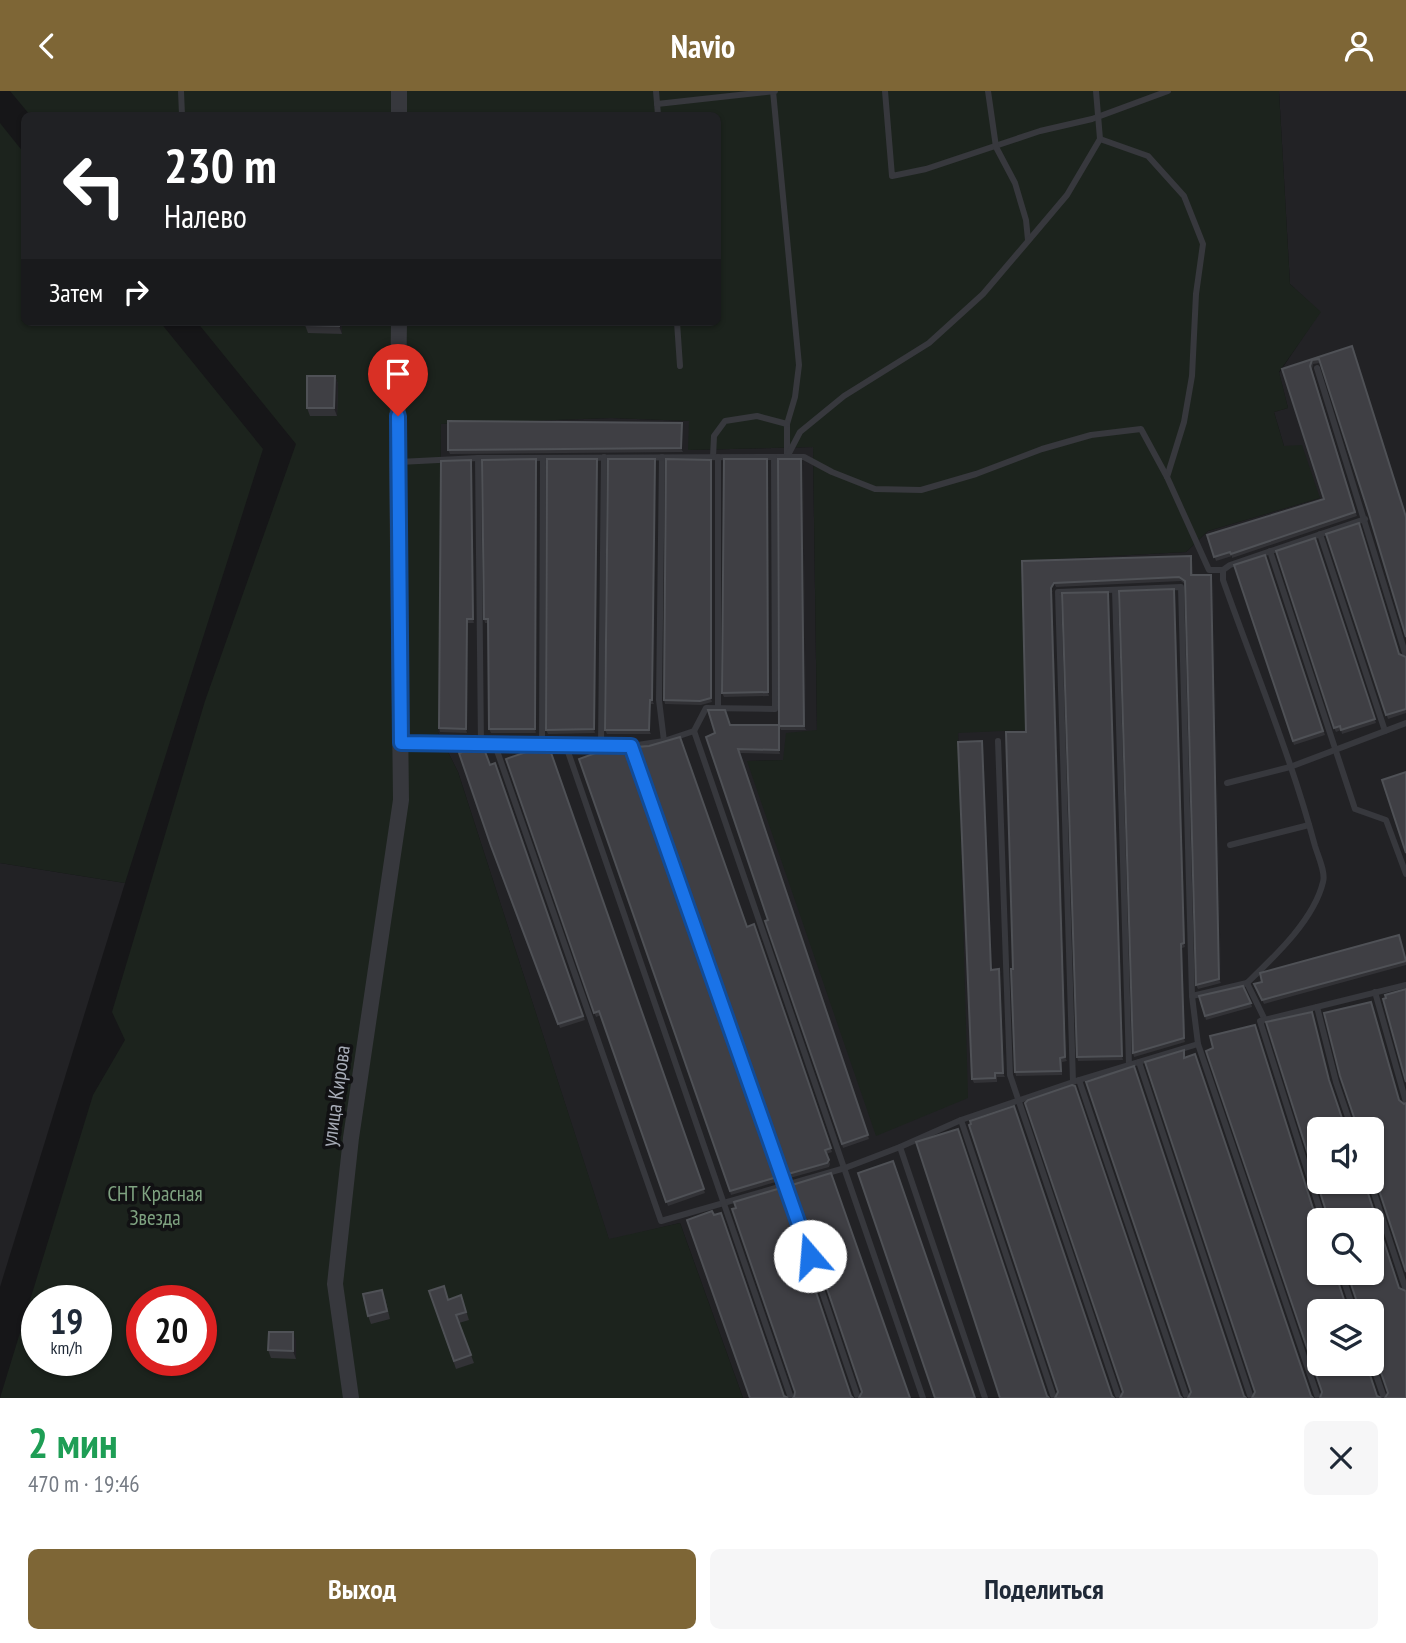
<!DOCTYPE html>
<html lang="ru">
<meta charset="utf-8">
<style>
:root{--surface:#fff;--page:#f6f6f7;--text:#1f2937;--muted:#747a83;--accent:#7e6636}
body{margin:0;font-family:"PT Sans Narrow",sans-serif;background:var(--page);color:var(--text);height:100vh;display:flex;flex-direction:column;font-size:26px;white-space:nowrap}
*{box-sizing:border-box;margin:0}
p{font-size:23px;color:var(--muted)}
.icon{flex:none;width:38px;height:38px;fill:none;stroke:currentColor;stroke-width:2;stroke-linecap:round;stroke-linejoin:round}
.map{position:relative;height:1307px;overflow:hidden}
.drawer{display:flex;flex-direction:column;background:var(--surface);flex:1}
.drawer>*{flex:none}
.hud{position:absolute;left:21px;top:21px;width:700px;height:214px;border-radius:10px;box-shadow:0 2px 5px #0004;background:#202124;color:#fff;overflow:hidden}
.fabs{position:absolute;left:1307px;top:1026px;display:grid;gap:14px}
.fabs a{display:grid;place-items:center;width:77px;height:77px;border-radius:10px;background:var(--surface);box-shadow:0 2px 5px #0004;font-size:35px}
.speed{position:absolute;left:21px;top:1194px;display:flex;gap:14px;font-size:35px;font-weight:700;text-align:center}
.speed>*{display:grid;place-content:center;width:91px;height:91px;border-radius:50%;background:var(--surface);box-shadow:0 2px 5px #0004;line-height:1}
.speed small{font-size:18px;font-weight:400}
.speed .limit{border:10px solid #d22;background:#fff;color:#111}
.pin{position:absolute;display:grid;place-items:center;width:60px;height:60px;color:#fff;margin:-72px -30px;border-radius:50% 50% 50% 0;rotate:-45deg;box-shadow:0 0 7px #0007}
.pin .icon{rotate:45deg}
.me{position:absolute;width:77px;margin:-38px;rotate:342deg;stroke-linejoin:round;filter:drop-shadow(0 0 5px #0008)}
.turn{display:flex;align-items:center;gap:24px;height:147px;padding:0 28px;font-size:32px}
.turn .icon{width:91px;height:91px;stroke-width:2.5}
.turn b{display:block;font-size:49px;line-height:60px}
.then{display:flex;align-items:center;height:66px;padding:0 28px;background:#0003;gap:14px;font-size:26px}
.round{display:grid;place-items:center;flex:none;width:74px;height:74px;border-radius:10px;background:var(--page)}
.overview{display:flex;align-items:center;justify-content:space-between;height:119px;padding:0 28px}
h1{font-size:42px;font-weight:800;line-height:52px;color:#1e9e55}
.cta{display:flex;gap:14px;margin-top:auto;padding:14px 28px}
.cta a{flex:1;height:80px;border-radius:10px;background:var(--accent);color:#fff;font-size:28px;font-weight:800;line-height:80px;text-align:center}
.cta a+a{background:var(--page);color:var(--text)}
header{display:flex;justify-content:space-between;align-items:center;height:91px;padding:0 28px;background:var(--accent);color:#fff;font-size:32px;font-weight:800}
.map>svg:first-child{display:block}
</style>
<header><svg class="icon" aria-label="back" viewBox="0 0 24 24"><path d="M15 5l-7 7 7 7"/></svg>Navio<svg class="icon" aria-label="person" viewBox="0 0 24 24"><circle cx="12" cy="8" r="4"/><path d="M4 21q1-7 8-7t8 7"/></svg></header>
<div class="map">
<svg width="1406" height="1307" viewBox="0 0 1406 1307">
<rect width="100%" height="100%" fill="#161618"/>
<g fill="#222225" fill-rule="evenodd">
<path d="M1279,0H1406V1307H743L680,1132L609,1149L458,681L438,641L441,333L611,327L690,330L689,359L813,356L817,640L784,669L748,670L967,1007L958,641L1026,639L1021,470L1186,461L1208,440L1320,407L1284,355L1274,321L1288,317L1279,282L1320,221L1290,193ZM1320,1038H1372V1090H1320ZM1320,1129H1372V1181H1320ZM1320,1220H1372V1272H1320Z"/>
<polygon points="0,772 125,792 0,1196"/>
</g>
<g fill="#1c231d" fill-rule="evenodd">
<path d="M10,0H1279L1290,193L1321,221L1279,281L1288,317L1274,321L1284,355L1302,354L1320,407L1208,440L1186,461L1021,470L1026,639L958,642L968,1007L876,1045L747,670L783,669L786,642L817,639L813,356L688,359L689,330L611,327L441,333L438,641L458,681L609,1148L680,1132L743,1307H0L93,1004L125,949L112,921L205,610L296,353L197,231H718V24H30ZM37,1209H96V1269H37ZM142,1209H201V1269H142Z"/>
<polygon points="0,32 24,62 24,231 160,231 263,358 125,792 0,772"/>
</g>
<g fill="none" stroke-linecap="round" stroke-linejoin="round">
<g stroke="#37383d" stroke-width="6">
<polyline points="181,0 182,24"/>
<polyline points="656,0 658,24"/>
<polyline points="773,0 799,274 795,306 787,333 787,363"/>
<polyline points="885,0 892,85 926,78 1040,40 1092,28 1168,0"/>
<polyline points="988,0 996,56 1015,92 1026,129 1028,149"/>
<polyline points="657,13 775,0"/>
<polyline points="1100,48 1148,65 1184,105 1203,153 1196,203 1192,285 1184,331 1167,386"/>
<polyline points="677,231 680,275"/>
<polyline points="1317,277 1406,565"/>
<polyline points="662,366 659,609 664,650"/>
<polyline points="713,366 714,345 725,330 757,325 787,333"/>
<polyline points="774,366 804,366 832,381 875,398 921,399 976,383 1042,358 1091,344 1141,338 1167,386 1209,479 1223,479"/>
<polyline points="787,366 800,341 844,305 929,252 983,203 1029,149 1067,104 1100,48 1096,0"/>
<polyline points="478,367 481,654"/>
<polyline points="399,371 478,367 774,366 775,618 706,617 694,640"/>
<polyline points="1320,443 1385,640"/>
<polyline points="1270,460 1355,718 1386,729 1406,783"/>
<polyline points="1115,499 1129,974"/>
<polyline points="718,618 718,366"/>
<polyline points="998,650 1010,984 1119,1307"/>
<polyline points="402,652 631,655 664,650 694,640 923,1307"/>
<polyline points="601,653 604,366"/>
<polyline points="495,654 661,1130 845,1077 900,1056 961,1029 1073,991 1079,989 1198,953 1192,905 1181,496 1058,501 1073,991"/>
<polyline points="542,654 543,367"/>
<polyline points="566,655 791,1307"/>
<polyline points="631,655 786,1094 858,1307"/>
<polyline points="1227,692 1290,676 1406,632"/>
<polyline points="1230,754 1309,734"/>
<path d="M1247,892C1274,866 1314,829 1323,791C1326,782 1318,765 1315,755C1291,665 1254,577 1223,489V479L1230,474L1365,428"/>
<polyline points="1375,901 1406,1011"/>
<polyline points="1192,905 1247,892 1265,929"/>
<polyline points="1317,916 1336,991 1352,1038"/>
<polyline points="1198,953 1318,1307"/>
<polyline points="1139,971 1251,1307"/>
<polyline points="1079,989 1187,1307"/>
<polyline points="961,1029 1054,1307"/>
<polyline points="900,1056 985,1307"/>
<polyline points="1370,1090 1406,1199"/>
<polyline points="1323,1129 1260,930 1406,894"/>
<polyline points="1341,1181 1354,1220"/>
<polyline points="1372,1272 1384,1307"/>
</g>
<g stroke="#37383d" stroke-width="16">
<polyline points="399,0 399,24"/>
<polyline points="351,1307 335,1193 351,1047 401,709 397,372 399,231"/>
</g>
</g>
<g fill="#323236">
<polygon points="306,231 342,231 342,243 308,242 305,234"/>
<polygon points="1352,255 1369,423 1320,272 1313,273 1312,279 1357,425 1232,467 1232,465 1216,470 1207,444 1324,408 1282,278"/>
<polygon points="335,285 338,293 337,325 310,325 307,317"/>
<polygon points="683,336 683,361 450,363 448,359"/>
<polygon points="597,368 598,372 595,642 548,643 546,639"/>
<polygon points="655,368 656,372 654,613 651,613 651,643 607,643 605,639"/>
<polygon points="537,372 536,642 491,642 489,638 488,532 485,532 484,528"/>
<polygon points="768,372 769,605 724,606 722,602"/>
<polygon points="803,372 806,639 781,639 779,635"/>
<polygon points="472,373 474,532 468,532 467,642 440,641 439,637"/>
<polygon points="712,373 712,611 701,614 665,613 664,609"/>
<polygon points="1326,443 1399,563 1406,566 1406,622 1388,628"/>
<polygon points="1315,447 1376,632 1342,643 1341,639 1336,641 1334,637"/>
<polygon points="1265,464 1325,644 1294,654 1234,474"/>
<polygon points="1191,465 1192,469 1193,484 1213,488 1221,892 1198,898 1196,894 1185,493 1181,490 1056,496 1052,501 1067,970 1062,971 1062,984 1016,985 1015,981 1013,878 1026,641 1022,470"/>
<polygon points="1175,502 1185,856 1182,857 1185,951 1134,966 1133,962"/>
<polygon points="1109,505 1123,969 1078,970 1077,966"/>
<polygon points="730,634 780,638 780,663 740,662 869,1048 843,1057 765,830 768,829 715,642"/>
<polygon points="982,650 983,654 992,879 999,878 1001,882 1005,986 997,986 997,991 974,992 972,988"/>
<polygon points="549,656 705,1102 668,1115 601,924 596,926 506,668"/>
<polygon points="637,656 747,836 754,833 832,1061 826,1063 830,1073 829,1076 790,1087"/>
<polygon points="625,657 779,1090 731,1104 579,668"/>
<polygon points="495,672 585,929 560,937 491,755 490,674"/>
<polygon points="1406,868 1406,874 1264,913 1256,897"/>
<polygon points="1199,905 1251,912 1252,916 1206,929"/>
<polygon points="429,1200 448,1209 461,1204 469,1229 459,1232 474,1272 456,1278"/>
<polygon points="385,1207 390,1228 371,1233 368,1225"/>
<polygon points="296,1249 296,1268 271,1267 268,1259"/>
</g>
<g fill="#212124">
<polygon points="339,231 342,231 342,243 339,235"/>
<polygon points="335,285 338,293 337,325 334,317"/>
<polygon points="682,332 683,336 683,361 681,357"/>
<polygon points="536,368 537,372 536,642 535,638"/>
<polygon points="597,368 598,372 595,642 594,638"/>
<polygon points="655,368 656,372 654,613 652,609"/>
<polygon points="767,368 768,372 769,605 768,601"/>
<polygon points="801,368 803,372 806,639 804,635"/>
<polygon points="471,369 472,373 474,532 473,528"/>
<polygon points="711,369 712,373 712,611 711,607"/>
<polygon points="1211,484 1213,488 1221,892 1219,888"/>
<polygon points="1054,492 1056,496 1052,501 1067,970 1065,966 1051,497"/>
<polygon points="1174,498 1175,502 1185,856 1184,852"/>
<polygon points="1108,501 1109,505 1123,969 1122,965"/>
<polygon points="467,528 468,532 467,642 466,638"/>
<polygon points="650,609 651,613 651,643 649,639"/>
<polygon points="779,634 780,638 780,663 779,659"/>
<polygon points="982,650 983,654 993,883 991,879"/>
<polygon points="1181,853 1182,857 1185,951 1184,947"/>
<polygon points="999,878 1001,882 1005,986 1003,982"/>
<polygon points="293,1241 296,1249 296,1268 293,1260"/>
</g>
<g fill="#3f3f44" stroke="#4f5156" stroke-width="2">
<polygon points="306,231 339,231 339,235 305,234"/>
<polygon points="1352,255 1406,426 1406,546 1369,423 1319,268 1312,269 1310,275 1355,421 1231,463 1230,461 1214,466 1207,444 1324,408 1282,278"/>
<polygon points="307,285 335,285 334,317 307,317"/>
<polygon points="448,330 682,332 681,357 448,359"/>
<polygon points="536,368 535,638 489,638 488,528 484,528 482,369"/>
<polygon points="547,368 597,368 594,638 546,639"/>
<polygon points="608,368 655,368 652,609 650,609 649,639 605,639"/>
<polygon points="666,368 711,369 711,607 700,610 664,609"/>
<polygon points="724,368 767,368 768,601 722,602"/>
<polygon points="778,368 801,368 804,635 779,635"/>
<polygon points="471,369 473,528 467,528 466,638 439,637 441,370"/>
<polygon points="1359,432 1399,563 1406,566 1406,618 1386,624 1326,443"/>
<polygon points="1315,447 1375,628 1341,639 1340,635 1334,637 1276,460"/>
<polygon points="1265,464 1323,640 1293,650 1234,474"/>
<polygon points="1191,465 1191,484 1211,484 1219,888 1196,894 1185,490 1179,486 1054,492 1051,497 1065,966 1060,967 1061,980 1015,981 1011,878 1013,878 1006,641 1026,641 1022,470"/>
<polygon points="1174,498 1184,852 1181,853 1184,947 1133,962 1119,500"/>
<polygon points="1108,501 1122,965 1077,966 1062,502"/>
<polygon points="708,619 725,619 730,634 779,634 779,659 738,658 868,1044 842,1053 765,830 768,829 706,646 715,642"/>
<polygon points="680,646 747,836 754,833 831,1057 825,1059 829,1069 827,1072 788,1083 637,656 649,655"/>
<polygon points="982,650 991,879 999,878 1003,982 995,982 995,987 972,988 958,651"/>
<polygon points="483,655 490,674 495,672 583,925 558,933 491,755 459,662"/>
<polygon points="541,656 549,656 704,1098 666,1111 599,920 594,922 506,668"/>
<polygon points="612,656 625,657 777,1086 730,1100 579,668"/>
<polygon points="1406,681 1406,762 1382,689"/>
<polygon points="1399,844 1406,870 1262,909 1254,893 1262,891 1260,882"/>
<polygon points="1243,895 1251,912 1205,925 1199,905"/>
<polygon points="1406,898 1406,991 1383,908 1386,907 1385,904"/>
<polygon points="1371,911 1399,1009 1404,1013 1406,1012 1406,1181 1374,1084 1372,1082 1372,1038 1354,1038 1356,1032 1340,985 1324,922"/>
<polygon points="1312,921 1329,989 1345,1036 1349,1038 1320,1038 1320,1090 1364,1090 1399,1197 1406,1200 1406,1307 1385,1307 1388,1302 1375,1264 1372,1264 1372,1220 1356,1220 1358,1214 1347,1181 1372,1181 1372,1129 1325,1129 1327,1123 1266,931"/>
<polygon points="1255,934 1316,1127 1320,1130 1320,1181 1335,1181 1347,1218 1351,1220 1320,1220 1320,1272 1366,1272 1377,1305 1381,1307 1320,1307 1322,1301 1206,960 1213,957 1210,945"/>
<polygon points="1184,959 1184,967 1195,963 1311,1305 1313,1307 1252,1307 1255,1301 1145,971"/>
<polygon points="1134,975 1244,1305 1246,1307 1188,1307 1191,1301 1086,991"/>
<polygon points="1072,994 1075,995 1180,1305 1182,1307 1120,1307 1123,1301 1025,1012 1028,1009"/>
<polygon points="1014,1015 1112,1305 1114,1307 1055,1307 1058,1301 969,1034 971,1033 970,1030"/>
<polygon points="958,1038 1047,1305 1049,1307 1000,1307 916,1051"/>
<polygon points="893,1070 975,1307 935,1307 858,1082"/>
<polygon points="831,1082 910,1307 859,1307 862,1301 792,1094"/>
<polygon points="781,1097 851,1305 853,1307 793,1307 794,1306 795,1301 732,1118 736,1117 734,1111"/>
<polygon points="712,1120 714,1124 721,1122 784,1305 788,1307 750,1307 687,1129"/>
<polygon points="444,1195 448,1209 461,1204 466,1221 456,1224 471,1264 454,1270 429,1200"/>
<polygon points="382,1199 387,1220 368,1225 363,1203"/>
<polygon points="269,1241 293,1241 293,1260 268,1259"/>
</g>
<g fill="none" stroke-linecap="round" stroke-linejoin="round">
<g stroke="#114b97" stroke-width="18">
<polyline id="route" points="398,325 401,652 631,655 810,1165"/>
</g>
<use href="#route" stroke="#1a73e8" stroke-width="12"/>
</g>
<g text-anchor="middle" stroke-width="7" stroke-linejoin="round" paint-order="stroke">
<g font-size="21" fill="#a8adb8" stroke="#111113">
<text transform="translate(336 1005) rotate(-82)" y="7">улица Кирова</text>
</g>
<g font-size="21" fill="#7fa381" stroke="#111113">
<text x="155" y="1110">СНТ Красная<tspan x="155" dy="24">Звезда</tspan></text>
</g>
</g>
</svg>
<div class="fabs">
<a><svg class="icon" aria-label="sound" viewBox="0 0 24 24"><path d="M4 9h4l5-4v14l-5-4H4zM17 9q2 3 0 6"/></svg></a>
<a><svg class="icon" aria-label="search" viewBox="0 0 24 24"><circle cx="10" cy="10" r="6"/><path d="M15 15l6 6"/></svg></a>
<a><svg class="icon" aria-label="layers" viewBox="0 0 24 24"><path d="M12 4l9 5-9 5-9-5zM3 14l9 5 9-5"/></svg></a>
</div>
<div class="speed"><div>19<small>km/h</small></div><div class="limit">20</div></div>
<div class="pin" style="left:398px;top:325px;background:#d93025"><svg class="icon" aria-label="arrive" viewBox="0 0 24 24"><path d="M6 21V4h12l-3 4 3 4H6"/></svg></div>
<svg class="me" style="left:810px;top:1165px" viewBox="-20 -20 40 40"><circle r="19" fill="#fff"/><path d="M0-13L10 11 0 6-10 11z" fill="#1a73e8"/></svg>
<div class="hud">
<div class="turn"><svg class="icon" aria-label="left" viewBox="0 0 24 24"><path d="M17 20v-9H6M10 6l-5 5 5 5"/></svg><div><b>230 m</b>Налево</div></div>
<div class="then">Затем<svg class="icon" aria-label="right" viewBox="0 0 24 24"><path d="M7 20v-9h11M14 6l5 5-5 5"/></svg></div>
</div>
</div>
<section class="drawer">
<div class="overview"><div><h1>2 мин</h1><p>470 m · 19:46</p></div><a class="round"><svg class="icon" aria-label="close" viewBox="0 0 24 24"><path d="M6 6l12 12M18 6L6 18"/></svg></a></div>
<div class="cta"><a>Выход</a><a>Поделиться</a></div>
</section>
